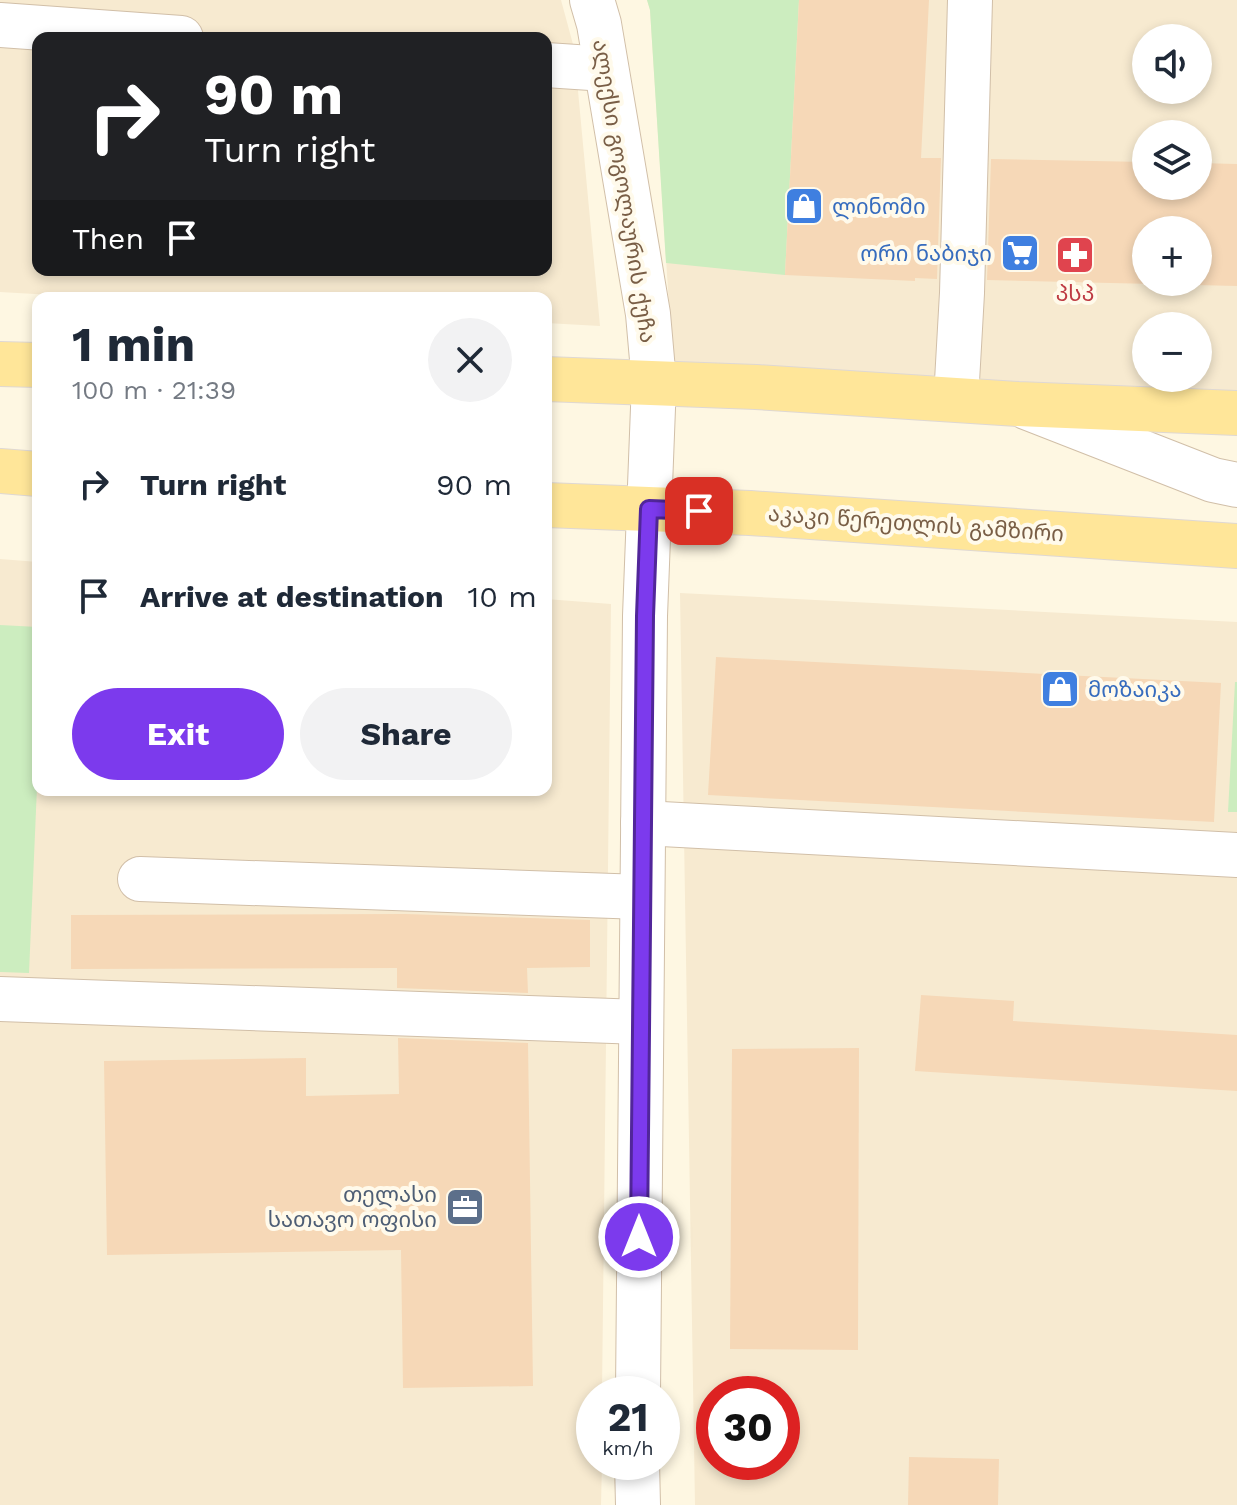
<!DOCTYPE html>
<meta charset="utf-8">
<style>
:root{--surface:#fff;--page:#f2f2f3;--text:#1f2937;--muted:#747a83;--accent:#7c3aed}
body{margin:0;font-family:"Work Sans","Noto Sans Georgian",sans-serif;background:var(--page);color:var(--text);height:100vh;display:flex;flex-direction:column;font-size:30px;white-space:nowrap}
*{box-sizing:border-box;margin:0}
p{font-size:26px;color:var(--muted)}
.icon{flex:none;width:44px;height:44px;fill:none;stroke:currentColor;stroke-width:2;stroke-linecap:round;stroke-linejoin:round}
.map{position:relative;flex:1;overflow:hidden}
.drawer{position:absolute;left:32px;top:292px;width:520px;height:504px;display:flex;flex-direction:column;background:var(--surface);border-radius:16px;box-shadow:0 4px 12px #0003}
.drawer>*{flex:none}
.banner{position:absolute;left:32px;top:32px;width:520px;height:244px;border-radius:16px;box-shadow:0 4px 12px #0003;background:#202124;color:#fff;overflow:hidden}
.tools{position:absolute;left:1132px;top:24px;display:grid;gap:16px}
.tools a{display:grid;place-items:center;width:80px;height:80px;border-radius:50%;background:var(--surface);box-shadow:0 4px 12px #0003;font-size:40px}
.speed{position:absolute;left:576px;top:1376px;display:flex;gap:16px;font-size:40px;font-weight:700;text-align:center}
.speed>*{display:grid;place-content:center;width:104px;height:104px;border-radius:50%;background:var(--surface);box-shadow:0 4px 12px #0003;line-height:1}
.speed small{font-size:20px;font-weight:400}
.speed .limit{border:12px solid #d22;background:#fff;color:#111}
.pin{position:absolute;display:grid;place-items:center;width:68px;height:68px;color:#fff;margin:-34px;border-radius:16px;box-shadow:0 4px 12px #0006}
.me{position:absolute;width:88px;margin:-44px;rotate:0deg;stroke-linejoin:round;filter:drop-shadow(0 0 6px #0008)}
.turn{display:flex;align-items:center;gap:28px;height:168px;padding:0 40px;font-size:36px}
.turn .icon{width:104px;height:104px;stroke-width:2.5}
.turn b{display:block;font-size:56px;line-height:68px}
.then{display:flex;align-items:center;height:76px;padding:0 40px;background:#0003;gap:16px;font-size:30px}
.round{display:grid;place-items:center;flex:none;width:84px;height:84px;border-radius:42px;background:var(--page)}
.head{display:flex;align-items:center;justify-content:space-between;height:136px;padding:0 40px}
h1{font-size:48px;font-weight:700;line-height:60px}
.button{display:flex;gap:16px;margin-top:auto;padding:16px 40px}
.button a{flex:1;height:92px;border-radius:48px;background:var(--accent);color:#fff;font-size:32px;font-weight:700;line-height:92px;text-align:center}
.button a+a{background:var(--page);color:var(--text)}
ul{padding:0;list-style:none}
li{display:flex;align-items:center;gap:24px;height:112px;padding:0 40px}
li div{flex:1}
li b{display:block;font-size:30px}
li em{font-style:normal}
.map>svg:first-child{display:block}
</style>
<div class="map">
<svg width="1237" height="1505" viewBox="0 0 1237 1505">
<rect width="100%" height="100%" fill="#fef7e2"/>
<g fill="#f7ead0" fill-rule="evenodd">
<path d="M0,0H561L574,48L600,326L546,323V298H104L0,292ZM38,38H546V270H38Z"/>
<path d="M647,0H1237V424L674,383L650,10ZM1146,38H1198V90H1146ZM1146,134H1198V186H1146ZM1146,230H1198V282H1146ZM1146,326H1198V378H1146Z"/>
<polygon points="0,559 38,562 38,790 546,790 546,599 611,604 602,1394 594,1394 594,1462 602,1462 601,1505 0,1505"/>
<path d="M680,593L1237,622V1505H695ZM714,1394H782V1462H714Z"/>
</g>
<g fill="#ccedbf">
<polygon points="647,0 799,0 785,275 666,263 650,10"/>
<polygon points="0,625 38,627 38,764 29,973 0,972"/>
<polygon points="1235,682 1237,682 1237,812 1228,812"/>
</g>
<g fill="#f6d8b7" fill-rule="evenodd">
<polygon points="799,0 929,0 921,158 941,158 937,279 915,278 915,281 785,275"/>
<path d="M991,159L1146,162V186H1198V163L1237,164V286L987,280ZM1146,230H1198V282H1146Z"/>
<polygon points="716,657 1221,683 1214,822 708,795"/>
<polygon points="405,914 590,920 590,967 527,968 528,993 397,988 397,968 71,969 71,915"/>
<polygon points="921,995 1014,1001 1013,1021 1237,1035 1237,1091 915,1071"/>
<polygon points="398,1038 528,1043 533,1386 403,1388 401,1250 107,1255 104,1061 306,1058 306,1096 399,1094"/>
<polygon points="859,1048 858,1350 730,1349 732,1049"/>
<polygon points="909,1457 999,1459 998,1505 908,1505"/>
</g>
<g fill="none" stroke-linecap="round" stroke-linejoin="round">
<g stroke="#d1bfa8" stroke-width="46">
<g id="minor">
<polyline points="592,0 599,24 648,314 654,382 645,616 638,1394"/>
<polyline points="0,25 181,38"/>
<polyline points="546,65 606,69"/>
<polyline points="956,399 962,293 970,0"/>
<polyline points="1026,407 1213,480 1237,485"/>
<polyline points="643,823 1237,855"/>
<polyline points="140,879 642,897"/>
<polyline points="0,999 641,1022"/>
<polyline points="637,1462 638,1505"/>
</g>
</g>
<g stroke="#dfd8d3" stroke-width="46">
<g id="major">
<polyline points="0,364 38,365"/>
<polyline points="546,379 756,387 1018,404 1237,413"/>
<polyline points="0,471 38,474"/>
<polyline points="546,505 750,513 1237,546"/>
</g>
</g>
<use href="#minor" stroke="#fff" stroke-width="44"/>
<use href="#major" stroke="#ffe699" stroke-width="44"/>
</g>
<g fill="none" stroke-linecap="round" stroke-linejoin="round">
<g stroke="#51269a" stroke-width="20">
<polyline id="route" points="639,1237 645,616 649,509 699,511"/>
</g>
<use href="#route" stroke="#7c3aed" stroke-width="14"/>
</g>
<defs>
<g id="shop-square" transform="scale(2)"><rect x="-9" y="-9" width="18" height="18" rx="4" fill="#3f7fe0" stroke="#fffaeb"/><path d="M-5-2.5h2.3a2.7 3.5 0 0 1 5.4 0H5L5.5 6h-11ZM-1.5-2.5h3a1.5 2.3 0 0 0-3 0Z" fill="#fff"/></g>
<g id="supermarket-square" transform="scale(2)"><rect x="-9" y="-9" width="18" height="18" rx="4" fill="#3f7fe0" stroke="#fffaeb"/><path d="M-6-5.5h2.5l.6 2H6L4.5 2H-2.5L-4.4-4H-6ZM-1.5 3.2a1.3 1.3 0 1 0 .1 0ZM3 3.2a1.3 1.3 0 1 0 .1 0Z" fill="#fff"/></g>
<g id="pharmacy-square" transform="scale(2)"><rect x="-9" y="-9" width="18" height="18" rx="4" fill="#e0444e" stroke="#fffaeb"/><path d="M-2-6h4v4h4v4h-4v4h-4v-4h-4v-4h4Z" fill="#fff"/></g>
<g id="office-square" transform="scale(2)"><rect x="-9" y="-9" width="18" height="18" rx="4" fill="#5c6f8a" stroke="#fffaeb"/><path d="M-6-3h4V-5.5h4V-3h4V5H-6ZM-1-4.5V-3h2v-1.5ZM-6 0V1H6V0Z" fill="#fff"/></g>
</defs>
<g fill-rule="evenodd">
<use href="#shop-square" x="804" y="206"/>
<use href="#supermarket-square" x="1020" y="253"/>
<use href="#pharmacy-square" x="1075" y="255"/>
<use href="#shop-square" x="1060" y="689"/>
<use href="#office-square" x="465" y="1207"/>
</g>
<g text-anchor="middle" stroke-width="8" stroke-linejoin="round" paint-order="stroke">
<g font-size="22" fill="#795e46" stroke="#fffaeb">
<text transform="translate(625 191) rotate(81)" y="8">ალექსი გოგოლაურის ქუჩა</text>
<text transform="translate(916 523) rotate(4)" y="8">აკაკი წერეთლის გამზირი</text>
</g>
<g font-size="22" fill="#366cbe" stroke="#fffaeb" text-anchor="start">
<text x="832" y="214">ლინომი</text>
<text x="992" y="261" text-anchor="end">ორი ნაბიჯი</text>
<text x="1088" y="697">მოზაიკა</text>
</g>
<g font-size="22" fill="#be3a42" stroke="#fffaeb">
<text x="1075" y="301">პსპ</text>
</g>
<g font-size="22" fill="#4e5e75" stroke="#fffaeb" text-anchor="end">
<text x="437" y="1202">თელასი<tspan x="437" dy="25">სათავო ოფისი</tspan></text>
</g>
</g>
</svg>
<div class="tools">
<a><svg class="icon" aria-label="sound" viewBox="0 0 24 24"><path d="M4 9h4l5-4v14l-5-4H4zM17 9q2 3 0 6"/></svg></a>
<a><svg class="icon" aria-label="layers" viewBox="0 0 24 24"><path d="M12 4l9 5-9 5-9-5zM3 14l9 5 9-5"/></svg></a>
<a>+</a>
<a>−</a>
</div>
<div class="speed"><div>21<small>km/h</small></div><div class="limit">30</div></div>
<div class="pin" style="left:699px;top:511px;background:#d93025"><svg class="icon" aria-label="arrive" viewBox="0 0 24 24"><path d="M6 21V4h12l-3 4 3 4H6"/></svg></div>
<svg class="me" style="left:639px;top:1237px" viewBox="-20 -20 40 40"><circle r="17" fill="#7c3aed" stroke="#fff" stroke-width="3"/><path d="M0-11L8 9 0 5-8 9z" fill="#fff"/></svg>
<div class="banner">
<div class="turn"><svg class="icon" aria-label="right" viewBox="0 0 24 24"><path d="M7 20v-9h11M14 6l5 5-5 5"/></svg><div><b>90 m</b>Turn right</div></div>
<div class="then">Then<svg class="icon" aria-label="arrive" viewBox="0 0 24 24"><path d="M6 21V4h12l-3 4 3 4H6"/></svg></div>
</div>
<section class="drawer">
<div class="head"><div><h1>1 min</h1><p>100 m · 21:39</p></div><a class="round"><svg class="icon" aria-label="close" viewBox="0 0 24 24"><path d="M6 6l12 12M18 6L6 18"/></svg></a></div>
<ul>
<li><svg class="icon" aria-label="right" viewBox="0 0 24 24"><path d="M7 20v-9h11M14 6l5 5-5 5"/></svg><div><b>Turn right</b></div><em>90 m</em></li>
<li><svg class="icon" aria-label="arrive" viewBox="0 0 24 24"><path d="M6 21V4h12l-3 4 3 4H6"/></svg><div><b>Arrive at destination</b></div><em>10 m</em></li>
</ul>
<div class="button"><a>Exit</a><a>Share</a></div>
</section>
</div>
